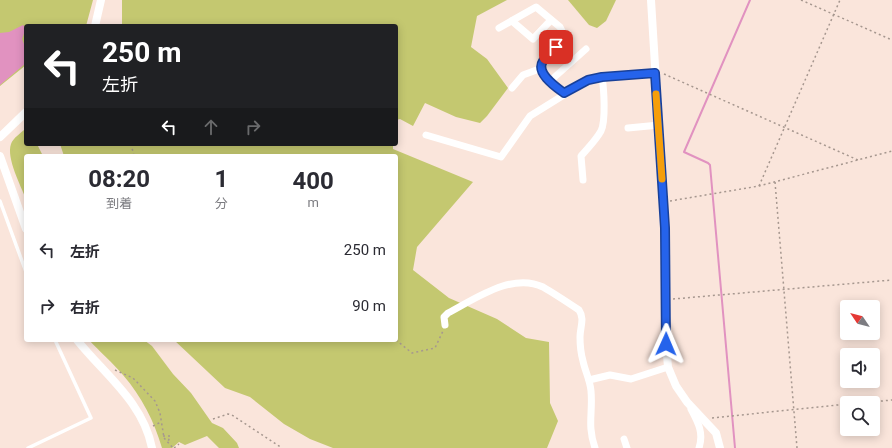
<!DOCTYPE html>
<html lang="ja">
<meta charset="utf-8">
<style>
:root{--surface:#fff;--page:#f2f2f3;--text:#2b2b33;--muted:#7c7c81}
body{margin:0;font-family:Roboto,"Noto Sans JP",sans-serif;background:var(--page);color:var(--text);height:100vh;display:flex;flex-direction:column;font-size:15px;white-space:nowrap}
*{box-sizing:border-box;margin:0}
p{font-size:13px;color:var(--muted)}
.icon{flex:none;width:22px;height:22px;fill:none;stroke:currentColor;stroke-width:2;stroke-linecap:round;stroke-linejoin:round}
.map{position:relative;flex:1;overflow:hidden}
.sheet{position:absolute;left:24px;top:154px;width:374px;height:188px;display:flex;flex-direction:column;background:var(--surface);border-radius:4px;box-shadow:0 2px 10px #0003}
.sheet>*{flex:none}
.guide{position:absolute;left:24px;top:24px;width:374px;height:122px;border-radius:4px;box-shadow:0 2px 10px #0003;background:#202124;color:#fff;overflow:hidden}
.needle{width:26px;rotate:305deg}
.controls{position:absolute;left:840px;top:300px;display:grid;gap:8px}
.controls a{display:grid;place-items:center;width:40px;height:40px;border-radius:4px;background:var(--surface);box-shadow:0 2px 10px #0003;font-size:20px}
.pin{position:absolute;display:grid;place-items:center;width:34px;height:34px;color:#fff;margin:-17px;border-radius:8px;box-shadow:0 2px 6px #0006}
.me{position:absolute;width:44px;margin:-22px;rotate:1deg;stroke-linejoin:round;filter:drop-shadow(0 0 3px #0008)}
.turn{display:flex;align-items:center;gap:14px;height:84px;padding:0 12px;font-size:18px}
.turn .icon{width:52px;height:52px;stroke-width:2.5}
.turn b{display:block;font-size:28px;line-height:34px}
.lanes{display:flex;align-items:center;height:38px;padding:0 12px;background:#0003;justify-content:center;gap:20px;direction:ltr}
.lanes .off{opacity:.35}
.eta{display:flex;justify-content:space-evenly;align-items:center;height:68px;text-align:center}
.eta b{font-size:24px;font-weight:700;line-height:28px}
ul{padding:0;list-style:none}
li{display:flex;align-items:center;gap:12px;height:56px;padding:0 12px}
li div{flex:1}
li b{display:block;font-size:15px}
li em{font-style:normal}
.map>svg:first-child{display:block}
</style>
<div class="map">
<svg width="892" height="448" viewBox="0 0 892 448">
<rect width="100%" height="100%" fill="#fae5db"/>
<g fill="#c4c870">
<polygon points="0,0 93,0 86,26 26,26 26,65 0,86"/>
<polygon points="122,0 507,0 477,16 471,47 487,59 508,88 487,116 480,123 456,117 425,103 413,126 400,119 396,120 396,26 122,26"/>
<polygon points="568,0 616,0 606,21 597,28 589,25"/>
<path d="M26,128V144H37L43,156H26V199C21,186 6,158 11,144C13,138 21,133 26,128Z"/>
<polygon points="60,144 393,144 393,149 473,182 417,247 413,270 449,298 497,319 526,338 549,342 550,403 558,421 547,448 333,448 310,439 284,424 250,397 225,388 174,340 396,340 396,156 64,156"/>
<path d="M89,340H144L152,346L173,374L191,393L212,423L223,428L237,443L239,448H219L207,436L185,445L179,442L172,448H162C154,421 142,397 123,375C113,363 100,352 89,340Z"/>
</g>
<polygon fill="#e192c0" points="23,25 26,28 22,39 26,49 26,63 0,85 0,33 9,32"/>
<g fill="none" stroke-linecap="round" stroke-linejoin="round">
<polyline stroke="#e192c0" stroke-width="2" points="735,448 710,165 708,163 684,152 750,0"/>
<g stroke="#a6978f" stroke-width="1.5" stroke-dasharray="2 3" stroke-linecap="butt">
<polyline points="801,0 892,40"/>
<polyline points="664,74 858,160"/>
<polyline points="131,144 134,156"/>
<polyline points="775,182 797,448"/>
<polyline points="759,186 840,0"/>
<polyline points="670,201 759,186 892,151"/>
<polyline points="673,299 892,280"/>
<polyline points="396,340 412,353 435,348 443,331"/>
<polyline points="115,370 133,378 155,401 160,413 164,438 173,448"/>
<polyline points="861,403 892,400"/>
<polyline points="712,418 847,404"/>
<polyline points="213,419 228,414 232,415 282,448"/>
<polyline points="153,426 161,422"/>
<polyline points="163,436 170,436 168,442"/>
<polyline points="174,448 179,444"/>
</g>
<g stroke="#fff" stroke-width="3.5">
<polyline points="0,201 26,272"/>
<polyline points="28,448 91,418 55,340"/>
</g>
<g stroke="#fff" stroke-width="7">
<polyline points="512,21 533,39 551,20"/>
<path d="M499,28L536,7L560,27L565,37L543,60C537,75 554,86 564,93"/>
<polyline points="549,82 586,49"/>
<polyline points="512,88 523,75 542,68"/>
<polyline points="628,128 659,125"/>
<polyline points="426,135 501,157 530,116 588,80 602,77 655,73"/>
<path d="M583,180L581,156C588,148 596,140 601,131C606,121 604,89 602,77"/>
<path d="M445,325L444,317L448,313C475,299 512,272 543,287C555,294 567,302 579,310C585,319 580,327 580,337C580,344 581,354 583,361C585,371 590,380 591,391C593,413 587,425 595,448"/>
<polyline points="589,380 610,375 631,379 668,367"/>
<path d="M691,409C698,422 704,433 699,448"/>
<polyline points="624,439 627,448"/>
</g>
<g stroke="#fff" stroke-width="8">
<polyline points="651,0 665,229 666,343 668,367 676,386 687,402 716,433 720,448"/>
<polyline points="95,26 101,0"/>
<polyline points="0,137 26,112"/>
<polyline points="0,156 26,229"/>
<path d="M77,340C105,375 143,402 152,448"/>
</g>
</g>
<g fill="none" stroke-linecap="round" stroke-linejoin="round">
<g stroke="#184099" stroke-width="10">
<path id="route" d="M556,47C552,51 546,56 543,61C535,73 556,87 564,93L588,80L602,77L655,73L665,228L666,344"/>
</g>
<use href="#route" stroke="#2563eb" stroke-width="7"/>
<polyline stroke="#f59e0b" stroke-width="7" points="656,94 662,179"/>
</g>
</svg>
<div class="controls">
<a><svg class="needle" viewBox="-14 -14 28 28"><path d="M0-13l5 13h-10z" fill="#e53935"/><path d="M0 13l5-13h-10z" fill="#7c7c81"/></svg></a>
<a><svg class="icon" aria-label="sound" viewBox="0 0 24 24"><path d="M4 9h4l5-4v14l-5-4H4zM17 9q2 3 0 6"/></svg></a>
<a><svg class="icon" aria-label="search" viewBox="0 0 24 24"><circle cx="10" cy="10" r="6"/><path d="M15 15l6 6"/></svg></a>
</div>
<div class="pin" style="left:556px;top:47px;background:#d93025"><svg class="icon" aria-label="arrive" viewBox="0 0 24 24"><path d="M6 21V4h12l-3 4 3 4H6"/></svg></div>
<svg class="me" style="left:666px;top:344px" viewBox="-20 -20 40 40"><path d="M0-17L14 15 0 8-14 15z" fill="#2563eb" stroke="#fff" stroke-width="4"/></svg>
<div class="guide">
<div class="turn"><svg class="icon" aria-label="left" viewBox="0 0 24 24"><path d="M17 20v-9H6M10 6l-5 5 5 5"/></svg><div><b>250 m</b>左折</div></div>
<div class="lanes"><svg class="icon" aria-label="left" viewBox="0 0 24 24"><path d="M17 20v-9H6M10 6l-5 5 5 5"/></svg><svg class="icon off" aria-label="ahead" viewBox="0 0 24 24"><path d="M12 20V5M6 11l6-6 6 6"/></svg><svg class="icon off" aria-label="right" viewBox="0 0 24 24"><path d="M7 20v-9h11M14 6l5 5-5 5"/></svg></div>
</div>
<section class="sheet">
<div class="eta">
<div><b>08:20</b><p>到着</p></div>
<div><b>1</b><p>分</p></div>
<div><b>400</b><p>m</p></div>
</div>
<ul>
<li><svg class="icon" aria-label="left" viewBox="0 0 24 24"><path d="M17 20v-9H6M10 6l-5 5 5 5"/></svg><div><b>左折</b></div><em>250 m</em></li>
<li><svg class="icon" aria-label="right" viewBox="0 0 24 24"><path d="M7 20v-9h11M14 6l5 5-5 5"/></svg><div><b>右折</b></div><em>90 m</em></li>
</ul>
</section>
</div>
